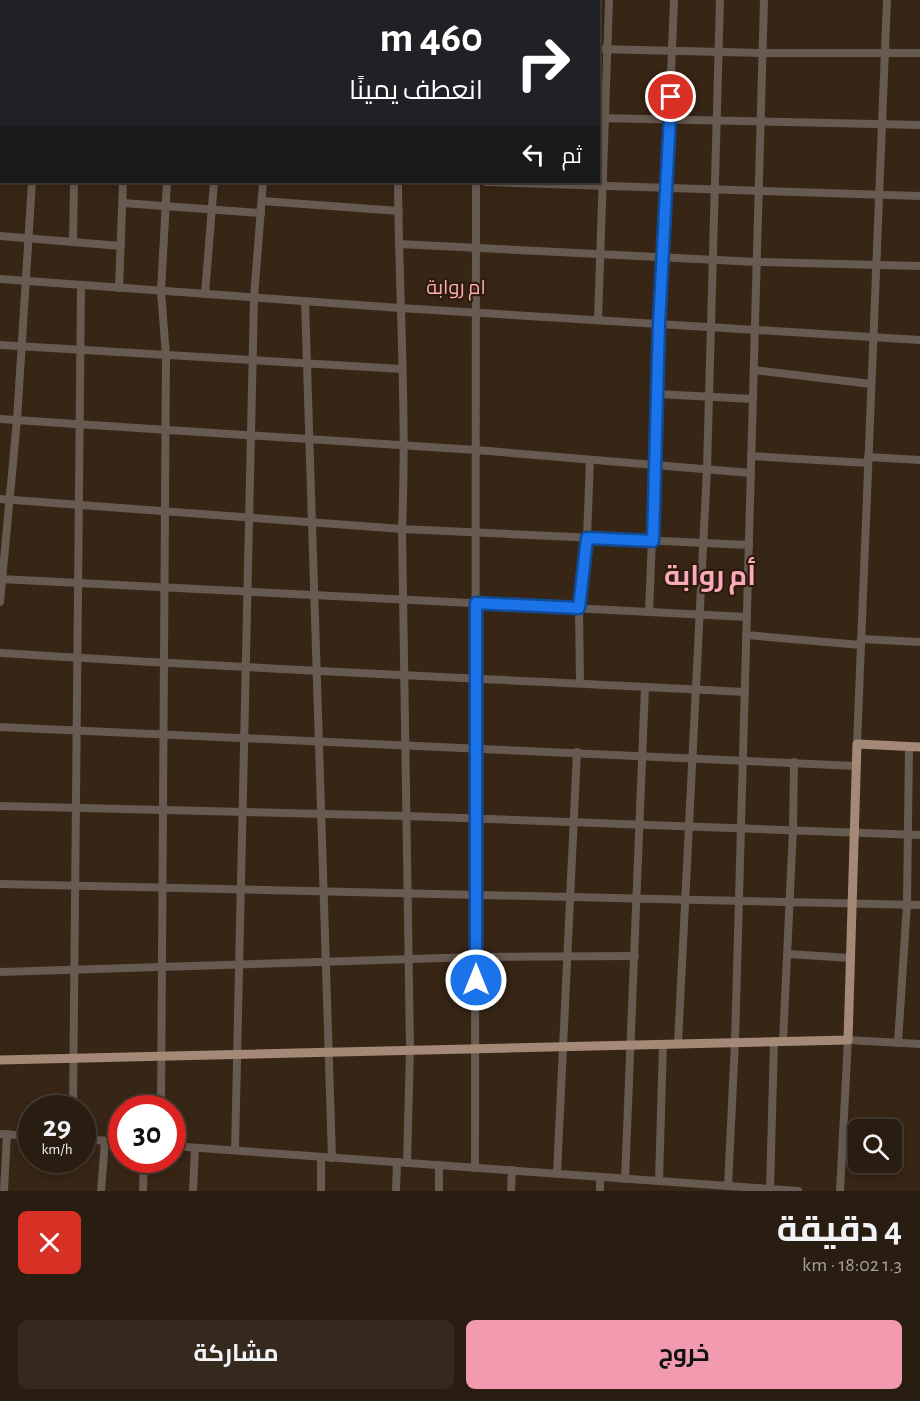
<!DOCTYPE html>
<html lang="ar">
<meta charset="utf-8">
<style>
:root{--surface:#291c10;--page:#35291e;--text:#f1f3f6;--muted:#a5a19f;--line:#453a30;--accent:#f29aaf}
body{margin:0;font-family:"Alegreya Sans",Cairo,sans-serif;background:var(--page);color:var(--text);direction:rtl;height:100vh;display:flex;flex-direction:column;font-size:22px;white-space:nowrap}
*{box-sizing:border-box;margin:0}
p{font-size:20px;color:var(--muted)}
.icon{flex:none;width:33px;height:33px;fill:none;stroke:currentColor;stroke-width:2;stroke-linecap:round;stroke-linejoin:round}
.map{position:relative;height:1191px;overflow:hidden;direction:ltr}
.details{display:flex;flex-direction:column;background:var(--surface);flex:1}
.details>*{flex:none}
.hud{position:absolute;left:0px;top:0px;width:600px;height:183px;box-shadow:0 3px 9px #0003,0 0 0 2px var(--line);direction:rtl;background:#202124;color:#fff;overflow:hidden}
.buttons{position:absolute;left:848px;top:1119px;display:grid;gap:12px}
.buttons a{display:grid;place-items:center;width:54px;height:54px;border-radius:9px;background:var(--surface);box-shadow:0 3px 9px #0003,0 0 0 2px var(--line);font-size:30px}
.speed{position:absolute;left:18px;top:1095px;display:flex;gap:12px;font-size:30px;font-weight:700;text-align:center}
.speed>*{display:grid;place-content:center;width:78px;height:78px;border-radius:50%;background:var(--surface);box-shadow:0 3px 9px #0003,0 0 0 2px var(--line);line-height:1}
.speed small{font-size:15px;font-weight:400}
.speed .limit{border:9px solid #d22;background:#fff;color:#111}
.pin{position:absolute;display:grid;place-items:center;width:51px;height:51px;color:#fff;margin:-26px;border:3px solid #fff;border-radius:50%;box-shadow:0 2px 6px #0007}
.me{position:absolute;width:66px;margin:-33px;rotate:0deg;stroke-linejoin:round;filter:drop-shadow(0 0 4px #0008)}
.turn{display:flex;align-items:center;gap:21px;height:126px;padding:0 18px;font-size:27px}
.turn .icon{width:78px;height:78px;stroke-width:2.5}
.turn b{display:block;font-size:42px;line-height:51px}
.then{display:flex;align-items:center;height:57px;padding:0 18px;background:#0003;gap:12px;font-size:22px}
.round{display:grid;place-items:center;flex:none;width:63px;height:63px;border-radius:9px;background:var(--page)}
.headline{display:flex;align-items:center;justify-content:space-between;height:102px;padding:0 18px}
h1{font-size:36px;font-weight:700;line-height:45px}
.button{display:flex;gap:12px;margin-top:auto;padding:12px 18px}
.button a{flex:1;height:69px;border-radius:9px;background:var(--accent);color:#111;font-size:24px;font-weight:700;line-height:69px;text-align:center}
.button a+a{background:var(--page);color:var(--text)}
.map>svg:first-child{display:block}
</style>
<div class="map">
<svg width="920" height="1191" viewBox="0 0 920 1191">
<rect width="100%" height="100%" fill="#372515"/>
<g fill="none" stroke-linecap="round" stroke-linejoin="round">
<g stroke="#675a51" stroke-width="8">
<polyline points="92,0 98,2"/>
<polyline points="133,2 133,0"/>
<polyline points="177,2 177,0"/>
<polyline points="226,2 227,0"/>
<polyline points="278,2 279,0"/>
<polyline points="412,2 413,0"/>
<polyline points="476,2 476,0"/>
<polyline points="598,49 763,53 920,53"/>
<polyline points="0,75 2,76"/>
<polyline points="598,118 920,125"/>
<polyline points="0,121 2,121"/>
<path d="M398,182C399,297 407,413 402,529L410,1049L407,1163"/>
<polyline points="486,182 920,196"/>
<polyline points="262,201 399,211"/>
<polyline points="123,203 261,213"/>
<polyline points="0,236 121,246"/>
<polyline points="73,242 74,182"/>
<polyline points="399,244 757,262 920,266"/>
<polyline points="0,279 400,308 920,340"/>
<polyline points="119,288 123,182"/>
<polyline points="205,294 214,182"/>
<polyline points="305,301 332,1158"/>
<polyline points="598,320 609,0"/>
<polyline points="0,345 402,369"/>
<polyline points="754,370 871,384"/>
<polyline points="657,394 753,399"/>
<polyline points="0,419 476,450 751,473"/>
<polyline points="751,456 868,463"/>
<polyline points="868,457 920,460"/>
<polyline points="0,499 402,529 749,545"/>
<polyline points="0,579 747,617"/>
<polyline points="0,602 17,420 32,182"/>
<polyline points="649,612 674,0"/>
<polyline points="746,635 861,645"/>
<polyline points="861,639 920,642"/>
<path d="M0,653C248,669 496,679 745,692"/>
<polyline points="580,683 579,608 587,538 590,460"/>
<polyline points="0,727 856,766"/>
<polyline points="857,744 887,0"/>
<polyline points="0,806 406,816 920,835"/>
<polyline points="0,884 920,905"/>
<polyline points="788,954 850,958"/>
<polyline points="0,972 476,957 635,956"/>
<polyline points="783,1041 793,829 794,762"/>
<polyline points="678,1043 707,469 720,0"/>
<polyline points="898,1043 907,904 909,746"/>
<polyline points="73,1108 81,285"/>
<polyline points="161,1108 166,356 161,291 167,182"/>
<polyline points="0,1134 32,1136"/>
<polyline points="82,1139 122,1142"/>
<polyline points="172,1146 798,1191"/>
<polyline points="235,1150 254,298 263,182"/>
<polyline points="475,1168 476,182"/>
<polyline points="557,1174 577,752"/>
<polyline points="625,1179 645,687"/>
<polyline points="659,1181 663,1044"/>
<polyline points="728,1186 735,1042 764,0"/>
<polyline points="770,1189 774,1041"/>
<polyline points="4,1191 7,1134"/>
<polyline points="101,1191 105,1141"/>
<polyline points="143,1191 144,1160"/>
<polyline points="193,1191 195,1148"/>
<polyline points="321,1191 321,1157"/>
<polyline points="396,1191 397,1162"/>
<polyline points="439,1191 439,1165"/>
<polyline points="511,1191 512,1170"/>
<polyline points="600,1191 600,1177"/>
<polyline points="840,1191 848,1040 920,1044"/>
</g>
<polyline stroke="#a38976" stroke-width="9" points="0,1060 848,1040 857,744 920,747"/>
</g>
<g fill="none" stroke-linecap="round" stroke-linejoin="round">
<g stroke="#114b97" stroke-width="15">
<polyline id="route" points="476,980 476,603 579,608 587,538 653,541 659,324 671,97"/>
</g>
<use href="#route" stroke="#1a73e8" stroke-width="10"/>
</g>
<g text-anchor="middle" stroke-width="4.5" stroke-linejoin="round" paint-order="stroke">
<g font-size="20" fill="#fca9bc" stroke="#2d1b0b">
<text x="456" y="294">ام روابة</text>
</g>
<g font-size="28" font-weight="bold" fill="#fca9bc" stroke="#2d1b0b">
<text x="710" y="585">أم روابة</text>
</g>
</g>
</svg>
<div class="buttons">
<a><svg class="icon" aria-label="search" viewBox="0 0 24 24"><circle cx="10" cy="10" r="6"/><path d="M15 15l6 6"/></svg></a>
</div>
<div class="speed"><div>29<small>km/h</small></div><div class="limit">30</div></div>
<div class="pin" style="left:671px;top:97px;background:#d93025"><svg class="icon" aria-label="arrive" viewBox="0 0 24 24"><path d="M6 21V4h12l-3 4 3 4H6"/></svg></div>
<svg class="me" style="left:476px;top:980px" viewBox="-20 -20 40 40"><circle r="17" fill="#1a73e8" stroke="#fff" stroke-width="3"/><path d="M0-11L8 9 0 5-8 9z" fill="#fff"/></svg>
<div class="hud">
<div class="turn"><svg class="icon" aria-label="right" viewBox="0 0 24 24"><path d="M7 20v-9h11M14 6l5 5-5 5"/></svg><div><b>460 m</b>انعطف يمينًا</div></div>
<div class="then">ثم<svg class="icon" aria-label="left" viewBox="0 0 24 24"><path d="M17 20v-9H6M10 6l-5 5 5 5"/></svg></div>
</div>
</div>
<section class="details">
<div class="headline"><div><h1>4 دقيقة</h1><p>1.3 km · 18:02</p></div><a class="round" style="background:#d93025;color:#fff"><svg class="icon" aria-label="close" viewBox="0 0 24 24"><path d="M6 6l12 12M18 6L6 18"/></svg></a></div>
<div class="button"><a>خروج</a><a>مشاركة</a></div>
</section>
